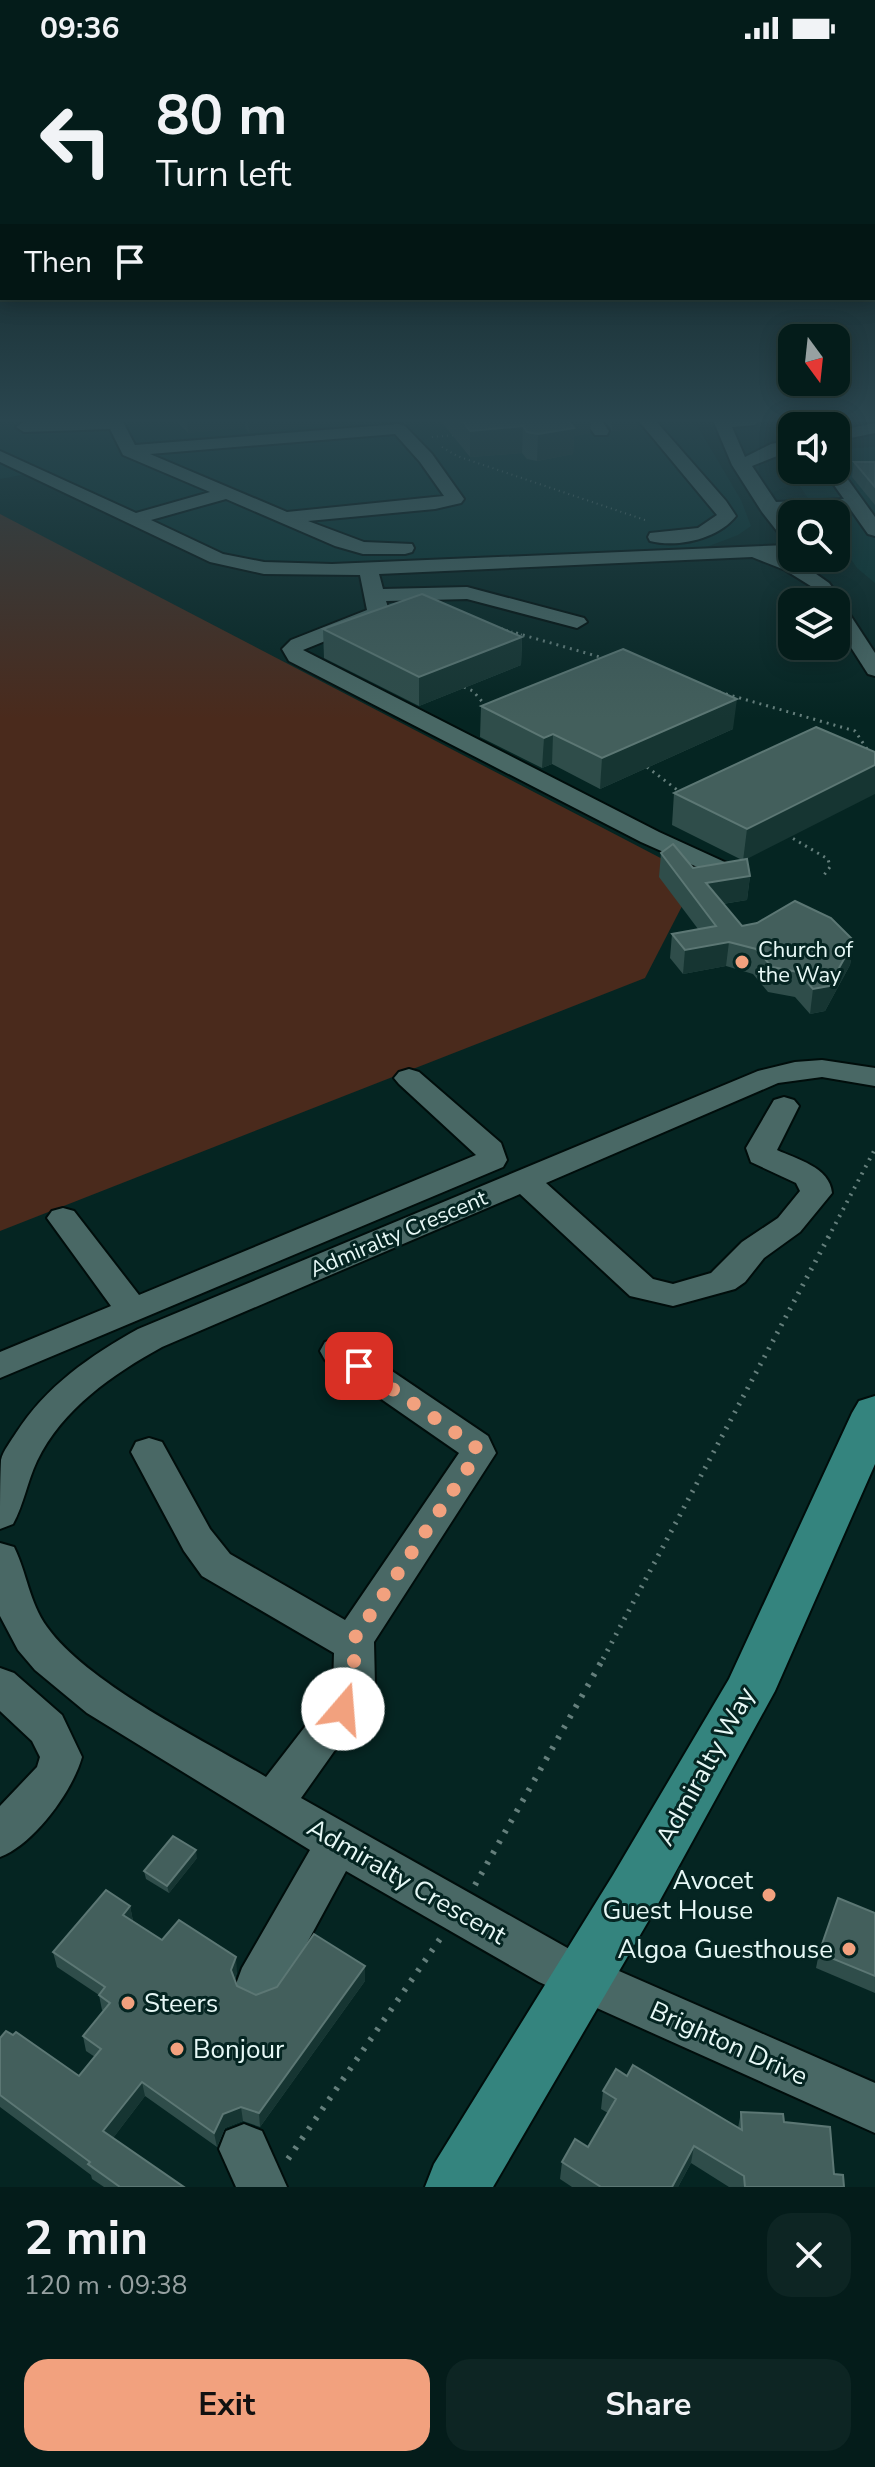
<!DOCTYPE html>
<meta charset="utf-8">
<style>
:root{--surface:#041c1a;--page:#0d2523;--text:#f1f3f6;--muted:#97a1a2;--line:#253a39;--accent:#f2a17e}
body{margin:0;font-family:"Nunito Sans",sans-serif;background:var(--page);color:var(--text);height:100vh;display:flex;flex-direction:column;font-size:30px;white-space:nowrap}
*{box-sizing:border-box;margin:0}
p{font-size:26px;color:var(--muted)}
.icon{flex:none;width:44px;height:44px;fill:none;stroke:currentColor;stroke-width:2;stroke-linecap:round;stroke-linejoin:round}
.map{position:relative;height:2131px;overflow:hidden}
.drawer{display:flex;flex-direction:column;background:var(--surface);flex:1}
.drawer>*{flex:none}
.banner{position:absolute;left:0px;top:0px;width:876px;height:244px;box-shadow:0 4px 20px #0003,0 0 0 2px var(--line);background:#041c1a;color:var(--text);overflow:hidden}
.needle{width:52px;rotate:165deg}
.tools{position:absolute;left:778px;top:268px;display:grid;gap:16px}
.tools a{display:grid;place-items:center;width:72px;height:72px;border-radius:16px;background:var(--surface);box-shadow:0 4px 20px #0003,0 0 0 2px var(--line);font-size:40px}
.pin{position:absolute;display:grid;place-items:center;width:68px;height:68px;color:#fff;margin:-34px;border-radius:16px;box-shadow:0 4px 12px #0006}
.me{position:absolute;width:88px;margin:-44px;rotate:18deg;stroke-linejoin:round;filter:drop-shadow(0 0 6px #0008)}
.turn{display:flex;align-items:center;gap:28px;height:168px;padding:0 24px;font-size:36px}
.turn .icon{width:104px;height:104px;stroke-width:2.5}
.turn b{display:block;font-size:56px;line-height:68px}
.then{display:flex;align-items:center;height:76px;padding:0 24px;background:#0003;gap:16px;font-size:30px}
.round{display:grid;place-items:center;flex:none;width:84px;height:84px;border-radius:24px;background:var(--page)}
.overview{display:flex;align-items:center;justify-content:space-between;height:136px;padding:0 24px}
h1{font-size:48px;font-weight:700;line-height:60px}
.action{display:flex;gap:16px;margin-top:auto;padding:16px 24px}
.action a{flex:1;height:92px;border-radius:24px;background:var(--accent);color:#111;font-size:32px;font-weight:700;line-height:92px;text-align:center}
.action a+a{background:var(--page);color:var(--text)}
.status{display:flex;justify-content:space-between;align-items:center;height:56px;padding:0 40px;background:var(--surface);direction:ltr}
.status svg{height:22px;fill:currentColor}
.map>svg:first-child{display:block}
</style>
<div class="status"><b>09:36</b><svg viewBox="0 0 49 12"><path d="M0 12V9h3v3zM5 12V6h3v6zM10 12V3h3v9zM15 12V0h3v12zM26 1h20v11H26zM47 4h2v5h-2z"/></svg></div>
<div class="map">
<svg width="875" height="2131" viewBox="0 0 875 2131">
<rect width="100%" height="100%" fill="#052522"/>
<g fill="#06322f">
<polygon points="0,364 694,364 741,444 751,470 738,479 696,495 426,516 397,518 212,505 27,418 0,423"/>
<polygon points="875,391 875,527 857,512 836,481 836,458 820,458 815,451 827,450 823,444 808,442 776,395 792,395 792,414 836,414 836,393"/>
</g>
<polygon fill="#4a2a1c" points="0,458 697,821 645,922 0,1175"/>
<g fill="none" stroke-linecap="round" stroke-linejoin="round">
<g stroke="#000d0b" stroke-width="4">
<g id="minor">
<path d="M75,364H122L135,389L399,368L405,370L432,398L464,443L461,447L435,453L308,465L364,486L412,488L414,492L412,496L405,498H363L335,490L226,443L151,464L223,498L264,506L332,508L788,489L762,456L732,409L713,364H762L754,369L732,371L745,401L771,388L792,384V394L752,410L776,446L844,443L826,418L830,414H841L875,461V480L868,478L851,454L783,457L792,470V500H780L799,506L829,527L832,531L822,537L785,514L752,501L379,518L383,533L467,531L584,562L587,566L577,572L467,543L386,545L388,551L382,562L303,594L659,776L740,813L744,818L740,823L731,826L641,786L289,605L282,593L291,584L367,554L360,519L264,518L210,506L0,406V395L136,457L210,436L123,399L110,373L24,376L16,371L24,366ZM395,378L420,406L444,440L287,456L150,398Z"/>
<polygon points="584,364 601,364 609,375 607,379 595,379"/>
<path d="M638,364H655L726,445L736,460C718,483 678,492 650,485L648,481L650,477L698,472L717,459Z"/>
<polygon points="875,367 875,377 836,385 836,375"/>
<polygon points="836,546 843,548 875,597 875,620 868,618 836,568"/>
<path d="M822,1004L875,1012V1030L822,1021L778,1027L546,1127L653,1223L673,1228L711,1217L742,1186L778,1162L800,1135L796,1127L751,1106L746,1092L774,1044L784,1041L794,1044L799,1050L777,1094C796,1103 830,1111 832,1137L800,1176L764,1202L745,1226L735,1233L673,1250L630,1240L520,1138L162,1291C113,1318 62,1353 37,1405C27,1426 24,1448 13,1468L0,1473C0,1452 0,1424 1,1404C3,1395 11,1385 16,1377C46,1330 90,1300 138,1273L758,1015L795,1006Z"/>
<polygon points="409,1013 419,1016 501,1087 507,1104 503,1111 0,1322 0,1296 111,1250 47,1162 52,1155 63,1152 74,1155 139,1239 476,1099 399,1028 394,1022 399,1016"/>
<path d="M337,1283L349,1286L488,1380L496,1397L374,1586L375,1630L364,1653L301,1742L571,1894L875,2027V2077L539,1926L346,1815L276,1944L259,1951L242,1944L236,1928L242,1912L310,1794L87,1657L35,1614L18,1594L0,1560V1487L14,1491C27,1517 29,1546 47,1571C88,1628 203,1684 266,1721L328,1641L333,1630L334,1597L202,1520L184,1495L131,1396L136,1386L149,1382L162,1386L210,1473L230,1498L345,1564L459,1397L325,1304L320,1295L325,1286Z"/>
<path d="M0,1612L14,1617L62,1659L82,1701C72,1736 34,1788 0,1801V1750L37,1711L40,1701L32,1685L0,1655Z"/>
<polygon points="244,2068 262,2075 287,2131 236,2131 219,2093 226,2075"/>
</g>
</g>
<g stroke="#000d0b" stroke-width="4">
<polygon id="major" points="875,1340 875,1408 775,1635 653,1857 493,2131 425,2131 434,2108 613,1819 729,1623 852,1357 859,1345"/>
</g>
<g stroke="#657f7c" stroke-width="2" stroke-dasharray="1 4" stroke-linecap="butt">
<polyline points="432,381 455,379"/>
<polyline points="442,391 457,400 648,465"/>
<polyline points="497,571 523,579"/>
</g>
<g stroke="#657f7c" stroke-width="3" stroke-dasharray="2 5" stroke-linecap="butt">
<polyline points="516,577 607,603"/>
<polyline points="464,631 473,635 486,650"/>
<polyline points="719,636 855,675 875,705"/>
<polyline points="647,711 680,736"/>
<polyline points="787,779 828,803 830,811 824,819"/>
</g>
<polyline stroke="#657f7c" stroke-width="4" stroke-dasharray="2 6" stroke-linecap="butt" points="828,1182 875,1093"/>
<polyline stroke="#657f7c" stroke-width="5" stroke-dasharray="2 7" stroke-linecap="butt" points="603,1603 829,1180"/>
<g stroke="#657f7c" stroke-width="6" stroke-dasharray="3 9" stroke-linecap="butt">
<polyline points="475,1829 604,1601"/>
<polyline points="288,2103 442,1880"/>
</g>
<use href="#minor" fill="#496865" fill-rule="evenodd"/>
<use href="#major" fill="#34847e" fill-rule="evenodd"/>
</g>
<g fill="#2f4d4a">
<polygon points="176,364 345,364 345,365 249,377 245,371 188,377"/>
<polygon points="440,364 591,364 590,377 574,380 573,398 537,405 527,403 522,397 470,401"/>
<polygon points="605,364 637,364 637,373 612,375"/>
<polygon points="854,406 875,406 875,449 852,421"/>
<polygon points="323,573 522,581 521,609 419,650 324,602"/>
<polygon points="481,650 733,673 600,733 552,708 542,712 480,681"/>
<polygon points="816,671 746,803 750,820 747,844 723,848 742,870 854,885 850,909 825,955 810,958 795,941 768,936 753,918 726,910 683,918 670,902 672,878 698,873 659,821 661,797 693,812 742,804 672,769 674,737"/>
<polygon points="197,1802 169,1837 146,1823 144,1815"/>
<polygon points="130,1850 133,1865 162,1884 237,1916 235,1924 237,1930 256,1939 365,1925 260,2071 243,2065 225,2072 217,2091 145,2040 113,2082 184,2131 104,2131 92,2123 91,2119 0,2051 0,1982 79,2020 95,2001 86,1995 83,1980 104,1955 102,1954 99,1939 57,1911 53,1896"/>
<polygon points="875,1857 875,1937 816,1912 819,1897"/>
<polygon points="627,2020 738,2072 741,2056 784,2066 834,2118 844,2131 729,2131 691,2107 678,2131 572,2131 560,2123 562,2106 588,2091 608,2057 601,2053 603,2035"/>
</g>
<g fill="#163532">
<polygon points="187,364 245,364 245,371 188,377"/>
<polygon points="248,364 345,364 345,365 249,377"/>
<polygon points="560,364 591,364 590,377 574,380 573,398 537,405 538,378"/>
<polygon points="612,364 637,364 637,373 612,375"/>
<polygon points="523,370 522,397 470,401 470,375"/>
<polygon points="522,581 521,609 419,650 419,621"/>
<polygon points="737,643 733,673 600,733 602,702"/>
<polygon points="553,678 552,708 542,712 544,682"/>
<polygon points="875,709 875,738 743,805 747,773"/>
<polygon points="750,820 747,844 703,851 706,827"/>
<polygon points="854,885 850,909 825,955 810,958 813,933"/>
<polygon points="729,886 726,910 683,918 685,894"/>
<polygon points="196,1794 197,1802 169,1837 167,1830"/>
<polygon points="130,1850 133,1865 123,1859"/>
<polygon points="236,1901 237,1916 233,1929 231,1914"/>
<polygon points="365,1910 365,1925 260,2071 259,2057"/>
<polygon points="142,2026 145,2040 107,2090 103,2075"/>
<polygon points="241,2051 243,2065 225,2072 217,2091 214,2077 223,2058"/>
<polygon points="694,2090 691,2107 678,2131 672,2131"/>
</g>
<g fill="#435f5c" stroke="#5c7774" stroke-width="2">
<polygon points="462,364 568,364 574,372 538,378 527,376 523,370 470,375"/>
<polygon points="854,406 875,406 875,431"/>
<polygon points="422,538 522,581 419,621 323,573"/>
<polygon points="623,593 737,643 602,702 553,678 544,682 481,650"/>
<polygon points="816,671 875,696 875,709 747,773 674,737"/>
<polygon points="673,788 693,812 747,803 750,820 706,827 742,870 757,867 795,845 831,862 854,885 829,930 813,933 798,916 772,911 756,893 729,886 685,894 672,878 716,870 661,797"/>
<polygon points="173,1780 196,1794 167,1830 144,1815"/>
<polygon points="106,1834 130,1850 123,1859 162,1884 179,1864 236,1901 231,1914 237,1930 256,1939 277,1931 314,1878 365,1910 259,2057 241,2051 223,2058 214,2077 142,2026 103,2075 184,2131 120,2131 88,2108 90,2106 0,2039 0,1982 6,1975 13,1979 16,1976 79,2020 101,1993 83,1980 110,1947 99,1939 105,1931 53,1896"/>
<polygon points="838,1842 875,1857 875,1920 819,1897"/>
<polygon points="633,2009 742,2074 741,2056 783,2058 784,2066 830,2071 834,2118 843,2119 844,2131 745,2131 744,2120 694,2090 672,2131 601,2131 562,2106 575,2083 588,2091 616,2043 603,2035 616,2013 627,2020"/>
</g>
<linearGradient id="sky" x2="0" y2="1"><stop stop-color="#031413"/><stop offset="0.55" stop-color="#2a464f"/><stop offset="1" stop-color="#2a464f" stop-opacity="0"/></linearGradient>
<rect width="875" height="663" fill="url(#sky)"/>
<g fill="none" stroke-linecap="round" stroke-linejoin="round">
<polyline stroke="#f2a17e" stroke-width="14" stroke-dasharray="0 25.2" points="343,1653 354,1630 354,1583 478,1397 475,1390 359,1310"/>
</g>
<g fill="#f2a17e" stroke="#052522" stroke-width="3">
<circle cx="742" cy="906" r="8"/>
<circle cx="769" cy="1839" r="8"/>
<circle cx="849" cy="1893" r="8"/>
<circle cx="128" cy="1947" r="8"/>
<circle cx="177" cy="1993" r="8"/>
</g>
<g text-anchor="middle" stroke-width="6" stroke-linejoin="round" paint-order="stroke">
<g font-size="22" fill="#e7f8f6" stroke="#052522" text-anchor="start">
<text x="758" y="901">Church of<tspan x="758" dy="25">the Way</tspan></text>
</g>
<g font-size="22" fill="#e7f8f6" stroke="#052522">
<text transform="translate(398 1177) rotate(-23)" y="8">Admiralty Crescent</text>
</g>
<g font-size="26" fill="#e7f8f6" stroke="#052522">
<text transform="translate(705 1710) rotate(-61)" y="9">Admiralty Way</text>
<text transform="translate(407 1825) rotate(30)" y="9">Admiralty Crescent</text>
<text transform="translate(729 1987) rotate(24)" y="9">Brighton Drive</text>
</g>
<g font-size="26" fill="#e7f8f6" stroke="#052522" text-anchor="end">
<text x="753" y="1833">Avocet<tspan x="753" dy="30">Guest House</tspan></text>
<text x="833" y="1902">Algoa Guesthouse</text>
<text x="144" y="1956" text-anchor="start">Steers</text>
<text x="193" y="2002" text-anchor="start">Bonjour</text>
</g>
</g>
</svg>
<div class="tools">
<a><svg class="needle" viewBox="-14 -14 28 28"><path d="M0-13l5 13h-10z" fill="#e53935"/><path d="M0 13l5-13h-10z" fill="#97a1a2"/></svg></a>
<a><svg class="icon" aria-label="sound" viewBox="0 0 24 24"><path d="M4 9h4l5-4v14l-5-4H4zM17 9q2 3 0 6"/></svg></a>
<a><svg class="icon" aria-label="search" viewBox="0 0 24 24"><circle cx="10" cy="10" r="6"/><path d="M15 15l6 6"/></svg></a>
<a><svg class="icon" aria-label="layers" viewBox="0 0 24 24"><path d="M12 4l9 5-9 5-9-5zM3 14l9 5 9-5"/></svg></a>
</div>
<div class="pin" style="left:359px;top:1310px;background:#d93025"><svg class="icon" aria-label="arrive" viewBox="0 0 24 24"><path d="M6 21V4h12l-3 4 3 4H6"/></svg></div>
<svg class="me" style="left:343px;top:1653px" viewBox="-20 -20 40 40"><circle r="19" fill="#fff"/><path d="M0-13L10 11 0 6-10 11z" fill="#f2a17e"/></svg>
<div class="banner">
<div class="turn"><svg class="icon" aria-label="left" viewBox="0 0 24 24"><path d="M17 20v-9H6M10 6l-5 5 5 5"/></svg><div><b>80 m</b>Turn left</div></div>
<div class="then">Then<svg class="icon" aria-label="arrive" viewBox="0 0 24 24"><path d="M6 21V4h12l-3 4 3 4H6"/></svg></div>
</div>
</div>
<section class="drawer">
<div class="overview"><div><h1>2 min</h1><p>120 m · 09:38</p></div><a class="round"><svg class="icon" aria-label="close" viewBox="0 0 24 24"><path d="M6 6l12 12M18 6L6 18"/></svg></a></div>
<div class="action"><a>Exit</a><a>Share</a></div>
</section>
